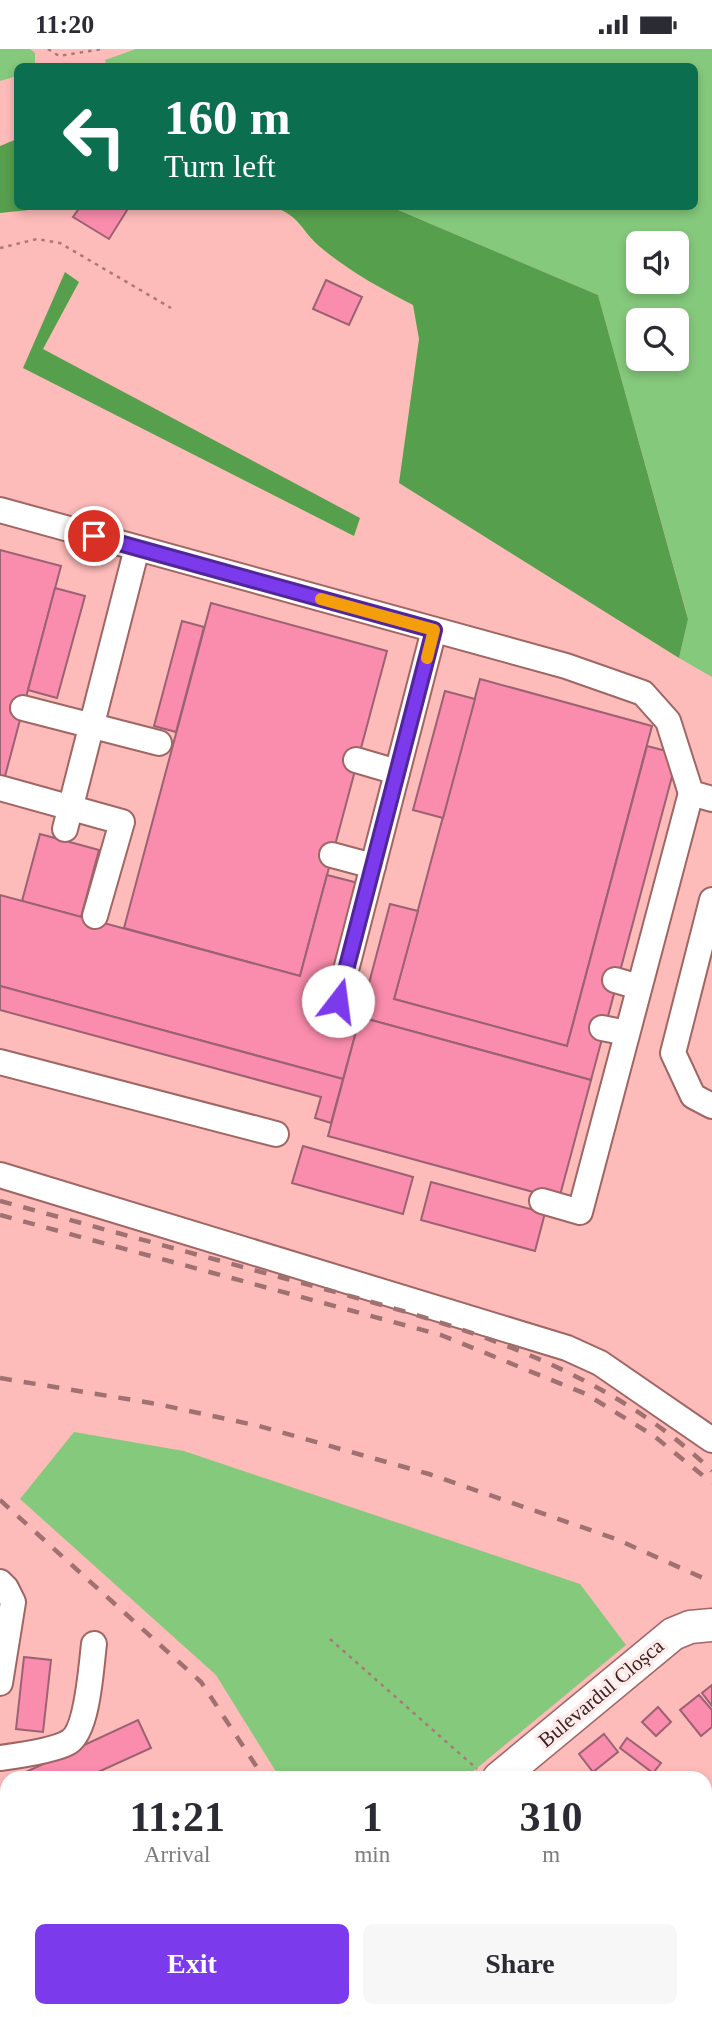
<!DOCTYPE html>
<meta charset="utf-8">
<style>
:root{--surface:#fff;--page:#f7f7f7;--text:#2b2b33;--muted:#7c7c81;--accent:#7c3aed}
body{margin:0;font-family:Georgia,serif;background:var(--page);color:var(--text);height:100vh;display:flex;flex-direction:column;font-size:26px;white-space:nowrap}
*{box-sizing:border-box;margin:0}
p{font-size:23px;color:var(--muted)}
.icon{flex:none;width:38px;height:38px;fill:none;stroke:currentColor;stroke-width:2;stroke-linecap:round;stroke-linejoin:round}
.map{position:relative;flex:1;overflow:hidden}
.details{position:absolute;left:0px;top:1722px;width:712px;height:247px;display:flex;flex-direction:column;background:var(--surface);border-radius:21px 21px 0 0;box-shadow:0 4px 10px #0003}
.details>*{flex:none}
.top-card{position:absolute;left:14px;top:14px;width:684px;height:147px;border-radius:10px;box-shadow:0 4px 10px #0003;background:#0b6e4f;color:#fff;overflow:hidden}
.tools{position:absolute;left:626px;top:182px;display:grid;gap:14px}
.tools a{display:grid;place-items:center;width:63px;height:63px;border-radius:10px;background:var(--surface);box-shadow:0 4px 10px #0003;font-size:35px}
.pin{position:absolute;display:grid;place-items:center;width:60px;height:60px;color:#fff;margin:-30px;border:4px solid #fff;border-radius:50%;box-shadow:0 2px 7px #0007}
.me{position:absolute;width:77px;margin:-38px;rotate:15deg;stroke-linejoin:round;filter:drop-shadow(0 0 5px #0008)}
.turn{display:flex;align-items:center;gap:24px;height:147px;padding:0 35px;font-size:32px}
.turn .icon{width:91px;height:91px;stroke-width:2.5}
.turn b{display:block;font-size:49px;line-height:60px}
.eta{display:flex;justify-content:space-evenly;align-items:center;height:119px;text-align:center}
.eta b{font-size:42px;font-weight:700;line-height:49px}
.button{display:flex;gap:14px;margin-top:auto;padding:14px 35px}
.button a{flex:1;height:80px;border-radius:10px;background:var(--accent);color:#fff;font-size:28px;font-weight:700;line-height:80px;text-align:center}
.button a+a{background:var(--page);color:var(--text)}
.status{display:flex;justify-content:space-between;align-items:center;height:49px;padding:0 35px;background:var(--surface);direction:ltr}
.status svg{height:19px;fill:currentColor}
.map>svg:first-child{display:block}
</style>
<div class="status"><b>11:20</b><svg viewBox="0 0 49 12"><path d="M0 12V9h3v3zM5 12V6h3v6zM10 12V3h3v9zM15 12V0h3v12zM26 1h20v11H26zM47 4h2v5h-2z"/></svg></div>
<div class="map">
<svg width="712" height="1968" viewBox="0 0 712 1968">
<rect width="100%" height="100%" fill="#fdbbb9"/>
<g fill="#85c97c" fill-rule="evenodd">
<polygon points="0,0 30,0 35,4 35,17 18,18 17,27 0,32"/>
<path d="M136,0H712V628L679,609L688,569L598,246L391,158H695V18H107L105,11ZM639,194H677V233H639ZM639,271H677V310H639Z"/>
<polygon points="74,1383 184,1402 580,1535 626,1596 465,1729 280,1729 216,1626 20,1450"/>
</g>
<g fill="#569f4d">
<polygon points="17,90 18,158 57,158 0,164 0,97"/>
<path d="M274,158H391L598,246L688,570L679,609L399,434L419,290L413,256C380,239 347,221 319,197C300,180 301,168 274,158Z"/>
<polygon points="65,223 79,233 43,300 360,469 354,487 23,319"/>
</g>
<g fill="#fa8cad" stroke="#9b6273" stroke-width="2">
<polygon points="80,158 129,158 109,190 73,168"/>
<polygon points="326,231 362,248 349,276 313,260"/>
<polygon points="0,501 61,517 0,746"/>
<polygon points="55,539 85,547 57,649 28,641"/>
<polygon points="211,554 387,602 300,927 124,879"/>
<polygon points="182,572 204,578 176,683 154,677"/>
<polygon points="480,630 652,677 567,997 394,950"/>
<polygon points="445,642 475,650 443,769 413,761"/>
<polygon points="647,697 678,705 591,1031 360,968 390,855 418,862 394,950 567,997"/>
<polygon points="40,785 99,801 81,868 22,852"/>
<polygon points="327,826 362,835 328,960 360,968 343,1030 0,937 0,846 300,927"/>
<polygon points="0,937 343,1030 331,1074 315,1069 321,1048 0,961"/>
<polygon points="360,968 591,1031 559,1150 328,1087"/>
<polygon points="303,1097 413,1128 403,1165 292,1134"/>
<polygon points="431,1133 545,1164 535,1202 421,1171"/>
<polygon points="24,1608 51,1611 43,1683 16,1680"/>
<polygon points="712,1636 712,1657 702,1644"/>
<polygon points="699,1646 712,1661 712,1678 701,1687 680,1661"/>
<polygon points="658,1658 671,1673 656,1687 642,1673"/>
<polygon points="138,1671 151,1699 85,1729 13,1729"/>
<polygon points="604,1685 618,1703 593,1723 579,1705"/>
<polygon points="627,1689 661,1714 653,1724 620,1699"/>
</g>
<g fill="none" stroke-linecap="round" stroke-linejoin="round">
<g stroke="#a06664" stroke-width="28">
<g id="minor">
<polyline points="0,461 566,617 643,644 668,672 691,744 712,750"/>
<polyline points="23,659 159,694"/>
<polyline points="356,711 397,723"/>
<polyline points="0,739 122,773 95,867"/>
<polyline points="65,780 137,499"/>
<polyline points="332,806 373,817"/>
<polyline points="712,851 673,1004 693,1047 712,1057"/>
<polyline points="615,931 639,938"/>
<polyline points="338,952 434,581"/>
<polyline points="602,979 627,984"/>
<polyline points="0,1013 276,1085"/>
<polyline points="0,1126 567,1299 600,1314 712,1391"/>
<polyline points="542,1152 580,1163 691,744"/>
<polyline points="0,1533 6,1539 13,1553 0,1634"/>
<path d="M0,1709C15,1707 56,1701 69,1693C88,1681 91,1618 94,1595"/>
<polyline points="92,1962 93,1968"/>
</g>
</g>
<g stroke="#a06664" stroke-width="35">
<g id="major">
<polyline points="499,1729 673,1585 690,1578 712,1576"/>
<polyline points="204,1968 211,1962"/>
</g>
</g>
<g stroke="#a97978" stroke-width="2.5" stroke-dasharray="3.5 5" stroke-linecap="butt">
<polyline points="48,0 59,7 102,0"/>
<polyline points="0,199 37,190 60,194 171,259"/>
<polyline points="330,1590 477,1720"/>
</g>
<use href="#minor" stroke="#fff" stroke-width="24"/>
<use href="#major" stroke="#fff" stroke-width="32"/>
<g stroke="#9f7170" stroke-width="4.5" stroke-dasharray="12 12" stroke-linecap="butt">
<path d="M0,1152C96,1178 191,1204 287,1230C439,1271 596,1310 712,1422"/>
<polyline points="0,1166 441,1286 586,1345 654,1387 712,1434"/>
<polyline points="0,1329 157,1355 259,1377 429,1425 616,1490 712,1533"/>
<polyline points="0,1451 201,1633 264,1729"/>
<polyline points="373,1962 374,1968"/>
</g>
</g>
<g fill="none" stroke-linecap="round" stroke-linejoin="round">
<g stroke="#51269a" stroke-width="18">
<polyline id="route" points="94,487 434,581 338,952"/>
</g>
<use href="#route" stroke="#7c3aed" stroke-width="12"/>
<polyline stroke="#f59e0b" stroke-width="12" points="321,550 434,581 427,609"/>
</g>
<g text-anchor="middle" stroke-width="7" stroke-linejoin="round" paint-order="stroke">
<g font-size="21" fill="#3b2222" stroke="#feeae8">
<text transform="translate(601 1644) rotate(-40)" y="7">Bulevardul Cloșca</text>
</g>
</g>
</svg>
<div class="tools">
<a><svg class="icon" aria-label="sound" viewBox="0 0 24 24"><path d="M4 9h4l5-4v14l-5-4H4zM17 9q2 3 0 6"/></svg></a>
<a><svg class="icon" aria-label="search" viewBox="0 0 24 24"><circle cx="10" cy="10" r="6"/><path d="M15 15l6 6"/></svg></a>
</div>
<div class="pin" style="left:94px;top:487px;background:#d93025"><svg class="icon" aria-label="arrive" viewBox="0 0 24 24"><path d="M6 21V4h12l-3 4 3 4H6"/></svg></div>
<svg class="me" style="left:338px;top:952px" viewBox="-20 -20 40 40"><circle r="19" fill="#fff"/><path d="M0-13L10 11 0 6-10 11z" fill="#7c3aed"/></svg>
<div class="top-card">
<div class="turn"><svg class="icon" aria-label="left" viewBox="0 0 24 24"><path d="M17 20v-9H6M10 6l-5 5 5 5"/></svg><div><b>160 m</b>Turn left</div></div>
</div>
<section class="details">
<div class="eta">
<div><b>11:21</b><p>Arrival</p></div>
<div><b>1</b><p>min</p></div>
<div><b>310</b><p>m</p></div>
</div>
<div class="button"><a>Exit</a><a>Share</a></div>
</section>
</div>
